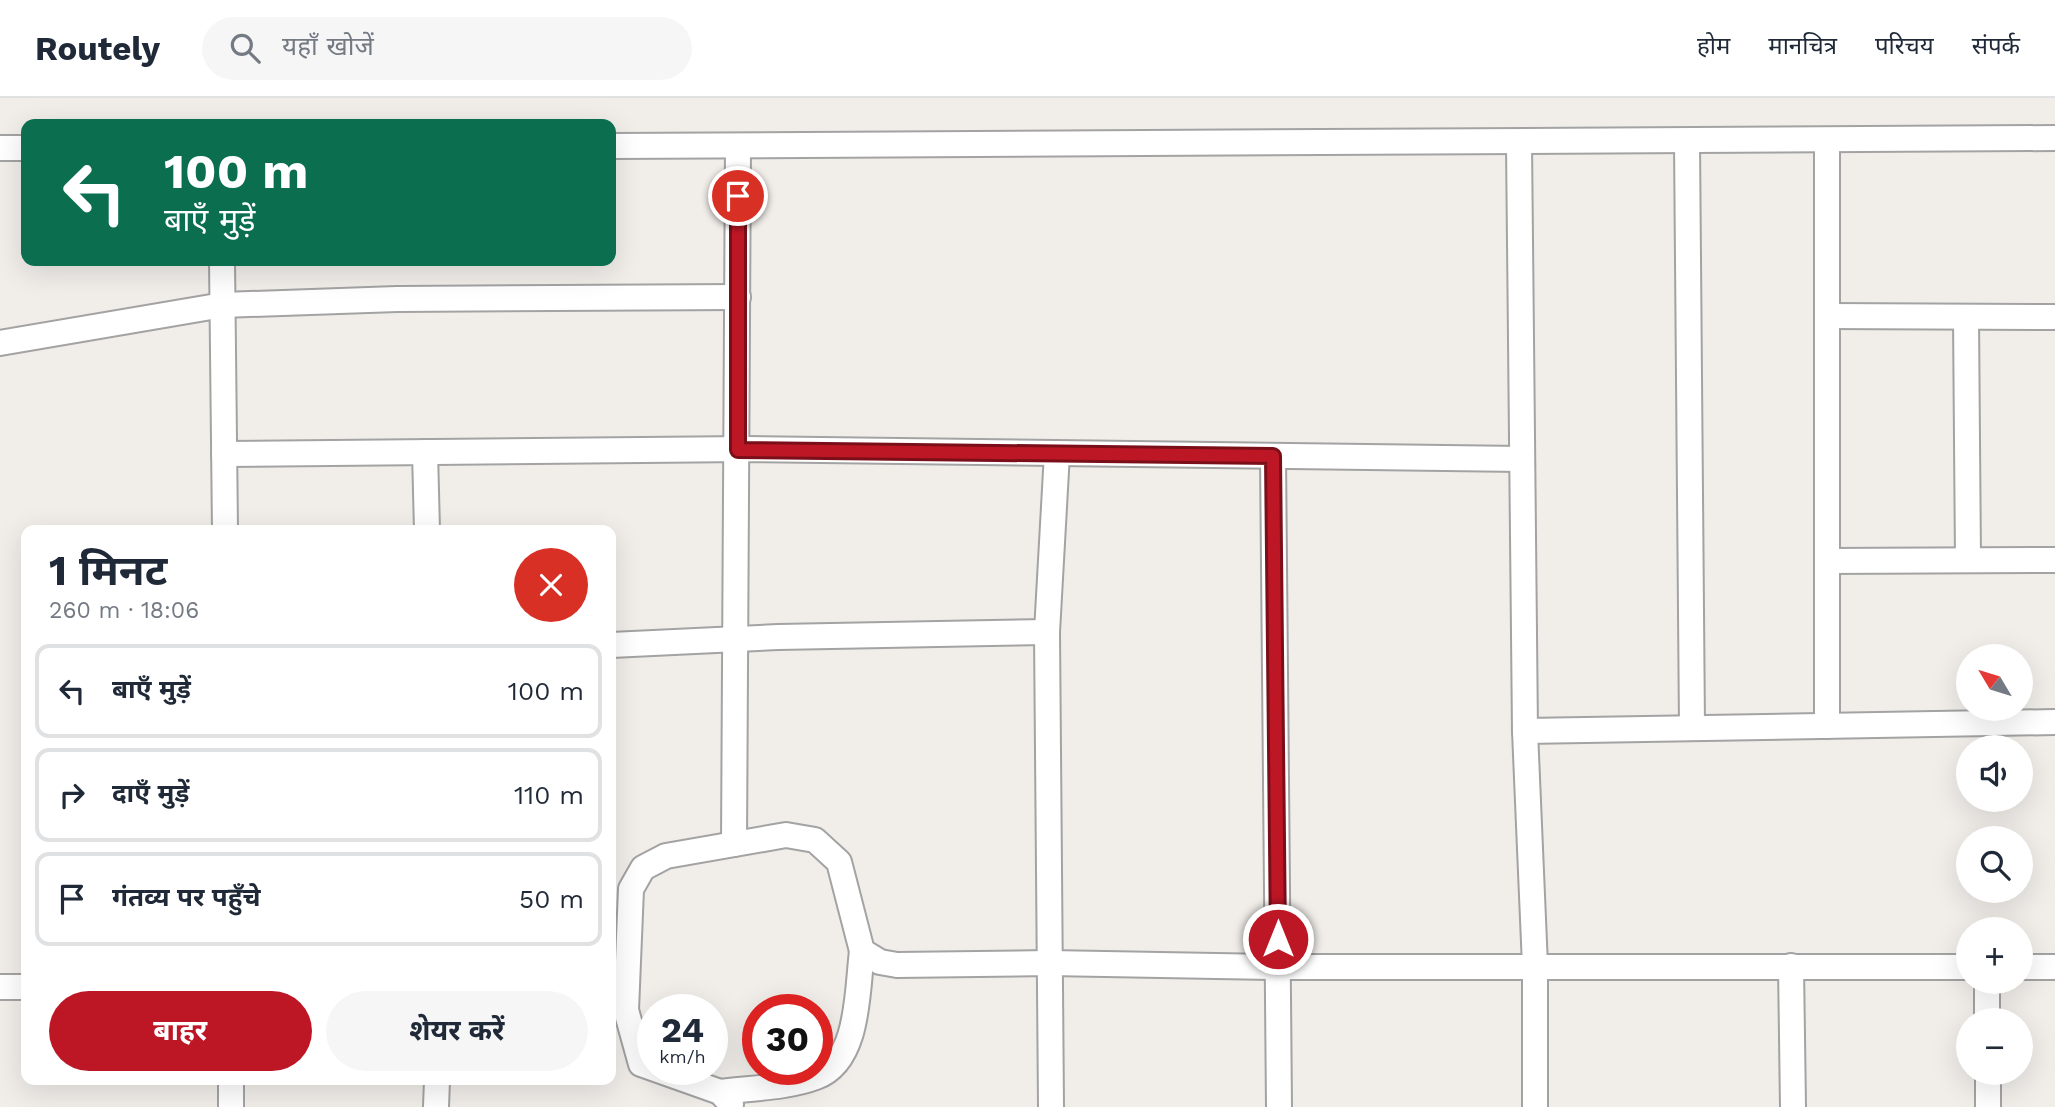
<!DOCTYPE html>
<html lang="hi">
<meta charset="utf-8">
<style>
:root{--surface:#fff;--page:#f6f6f7;--text:#1f2937;--muted:#747a83;--line:#e0e1e3;--accent:#bd1726}
body{margin:0;font-family:"Work Sans","Noto Sans Devanagari",sans-serif;background:var(--page);color:var(--text);height:100vh;display:flex;flex-direction:column;font-size:26px;white-space:nowrap}
*{box-sizing:border-box;margin:0}
p{font-size:23px;color:var(--muted)}
.icon{flex:none;width:38px;height:38px;fill:none;stroke:currentColor;stroke-width:2;stroke-linecap:round;stroke-linejoin:round}
.map{position:relative;flex:1;overflow:hidden}
.panel{position:absolute;left:21px;top:427px;width:595px;height:560px;display:flex;flex-direction:column;background:var(--surface);border-radius:14px;box-shadow:0 7px 28px #0002}
.panel>*{flex:none}
.guide{position:absolute;left:21px;top:21px;width:595px;height:147px;border-radius:14px;box-shadow:0 7px 28px #0002;background:#0b6e4f;color:#fff;overflow:hidden}
.needle{width:46px;rotate:308deg}
.buttons{position:absolute;left:1956px;top:546px;display:grid;gap:14px}
.buttons a{display:grid;place-items:center;width:77px;height:77px;border-radius:50%;background:var(--surface);box-shadow:0 7px 28px #0002;font-size:35px}
.speed{position:absolute;left:637px;top:896px;display:flex;gap:14px;font-size:35px;font-weight:700;text-align:center}
.speed>*{display:grid;place-content:center;width:91px;height:91px;border-radius:50%;background:var(--surface);box-shadow:0 7px 28px #0002;line-height:1}
.speed small{font-size:18px;font-weight:400}
.speed .limit{border:10px solid #d22;background:#fff;color:#111}
.pin{position:absolute;display:grid;place-items:center;width:60px;height:60px;color:#fff;margin:-30px;border:4px solid #fff;border-radius:50%;box-shadow:0 2px 7px #0007}
.me{position:absolute;width:77px;margin:-38px;rotate:0deg;stroke-linejoin:round;filter:drop-shadow(0 0 5px #0008)}
.turn{display:flex;align-items:center;gap:24px;height:147px;padding:0 28px;font-size:32px}
.turn .icon{width:91px;height:91px;stroke-width:2.5}
.turn b{display:block;font-size:49px;line-height:60px}
.round{display:grid;place-items:center;flex:none;width:74px;height:74px;border-radius:37px;background:var(--page)}
.headline{display:flex;align-items:center;justify-content:space-between;height:119px;padding:0 28px}
h1{font-size:42px;font-weight:700;line-height:52px}
.cta{display:flex;gap:14px;margin-top:auto;padding:14px 28px}
.cta a{flex:1;height:80px;border-radius:42px;background:var(--accent);color:#fff;font-size:28px;font-weight:700;line-height:80px;text-align:center}
.cta a+a{background:var(--page);color:var(--text)}
ul{padding:0;list-style:none}
li{display:flex;align-items:center;gap:21px;height:94px;margin:0 14px 10px;padding:0 14px;border:4px solid var(--line);border-radius:14px}
li div{flex:1}
li b{display:block;font-size:26px}
li em{font-style:normal}
header{display:flex;align-items:center;gap:42px;box-sizing:border-box;height:98px;padding:0 35px;background:var(--surface);border-bottom:2px solid var(--line)}
header strong{font-size:33px}
nav{display:flex;gap:38px;margin-inline-start:auto;font-size:24px}
.search{width:490px;height:63px;background:var(--page);display:flex;align-items:center;gap:18px;box-sizing:border-box;padding:0 24px;border-radius:38px;color:var(--muted);font-size:26px}
.map>svg:first-child{display:block}
</style>
<header>
<strong>Routely</strong>
<div class="search"><svg class="icon" aria-label="search" viewBox="0 0 24 24"><circle cx="10" cy="10" r="6"/><path d="M15 15l6 6"/></svg>यहाँ खोजें</div>
<nav><a>होम</a><a>मानचित्र</a><a>परिचय</a><a>संपर्क</a></nav>
</header>
<div class="map">
<svg width="2055" height="1009" viewBox="0 0 2055 1009">
<rect width="100%" height="100%" fill="#f1eeea"/>
<g fill="none" stroke-linecap="round" stroke-linejoin="round">
<g stroke="#a3a3a3" stroke-width="28">
<g id="street">
<polyline points="1687,44 1692,630"/>
<polyline points="1519,45 1525,633 1535,868 1535,1009"/>
<polyline points="611,48 2055,40"/>
<polyline points="0,50 26,50"/>
<polyline points="222,163 225,432"/>
<polyline points="1827,218 2055,219"/>
<polyline points="1966,219 1968,462"/>
<polyline points="0,245 223,207 397,201 738,199"/>
<polyline points="425,354 427,432"/>
<polyline points="224,356 748,351 1522,361"/>
<polyline points="1273,358 1279,1009"/>
<polyline points="1827,463 2055,462"/>
<polyline points="611,547 778,539 1047,534"/>
<polyline points="1827,628 1827,42"/>
<polyline points="1525,633 2055,624"/>
<polyline points="734,746 738,48"/>
<polyline points="1791,868 1793,1009"/>
<polyline points="2021,869 2055,869"/>
<polyline points="1987,884 1987,922"/>
<polyline points="0,889 26,889"/>
<polyline points="616,898 626,912 641,966 720,994 731,1006"/>
<polyline points="626,912 631,791 643,770 666,758 786,737 815,742 839,764 862,853 880,864 897,867 1049,865 1278,869 1969,869"/>
<polyline points="1988,975 1988,1009"/>
<polyline points="231,982 231,1009"/>
<path d="M720,994C750,990 787,990 816,979C860,963 857,891 862,853"/>
<polyline points="436,1009 437,982"/>
<polyline points="1051,1009 1047,534 1057,355"/>
</g>
</g>
<use href="#street" stroke="#fff" stroke-width="24"/>
</g>
<g fill="none" stroke-linecap="round" stroke-linejoin="round">
<g stroke="#7b0f19" stroke-width="18">
<polyline id="route" points="738,98 738,352 1273,358 1278,841"/>
</g>
<use href="#route" stroke="#bd1726" stroke-width="12"/>
</g>
</svg>
<div class="buttons">
<a><svg class="needle" viewBox="-14 -14 28 28"><path d="M0-13l5 13h-10z" fill="#e53935"/><path d="M0 13l5-13h-10z" fill="#747a83"/></svg></a>
<a><svg class="icon" aria-label="sound" viewBox="0 0 24 24"><path d="M4 9h4l5-4v14l-5-4H4zM17 9q2 3 0 6"/></svg></a>
<a><svg class="icon" aria-label="search" viewBox="0 0 24 24"><circle cx="10" cy="10" r="6"/><path d="M15 15l6 6"/></svg></a>
<a>+</a>
<a>−</a>
</div>
<div class="speed"><div>24<small>km/h</small></div><div class="limit">30</div></div>
<div class="pin" style="left:738px;top:98px;background:#d93025"><svg class="icon" aria-label="arrive" viewBox="0 0 24 24"><path d="M6 21V4h12l-3 4 3 4H6"/></svg></div>
<svg class="me" style="left:1278px;top:841px" viewBox="-20 -20 40 40"><circle r="17" fill="#bd1726" stroke="#fff" stroke-width="3"/><path d="M0-11L8 9 0 5-8 9z" fill="#fff"/></svg>
<div class="guide">
<div class="turn"><svg class="icon" aria-label="left" viewBox="0 0 24 24"><path d="M17 20v-9H6M10 6l-5 5 5 5"/></svg><div><b>100 m</b>बाएँ मुड़ें</div></div>
</div>
<section class="panel">
<div class="headline"><div><h1>1 मिनट</h1><p>260 m · 18:06</p></div><a class="round" style="background:#d93025;color:#fff"><svg class="icon" aria-label="close" viewBox="0 0 24 24"><path d="M6 6l12 12M18 6L6 18"/></svg></a></div>
<ul>
<li><svg class="icon" aria-label="left" viewBox="0 0 24 24"><path d="M17 20v-9H6M10 6l-5 5 5 5"/></svg><div><b>बाएँ मुड़ें</b></div><em>100 m</em></li>
<li><svg class="icon" aria-label="right" viewBox="0 0 24 24"><path d="M7 20v-9h11M14 6l5 5-5 5"/></svg><div><b>दाएँ मुड़ें</b></div><em>110 m</em></li>
<li><svg class="icon" aria-label="arrive" viewBox="0 0 24 24"><path d="M6 21V4h12l-3 4 3 4H6"/></svg><div><b>गंतव्य पर पहुँचे</b></div><em>50 m</em></li>
</ul>
<div class="cta"><a>बाहर</a><a>शेयर करें</a></div>
</section>
</div>
